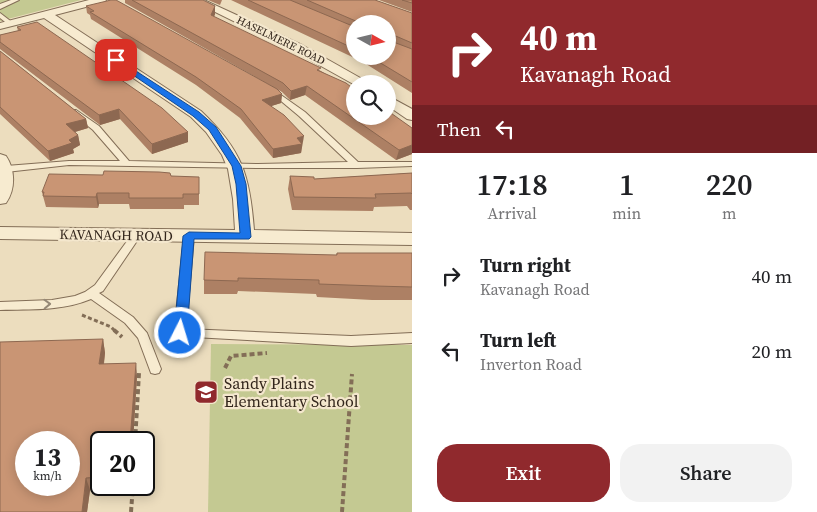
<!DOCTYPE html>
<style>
:root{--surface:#fff;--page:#f2f2f2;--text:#202124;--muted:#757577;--accent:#90292d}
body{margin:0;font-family:"Source Serif 4",serif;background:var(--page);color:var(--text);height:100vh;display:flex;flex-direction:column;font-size:19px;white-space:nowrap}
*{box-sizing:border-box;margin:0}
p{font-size:16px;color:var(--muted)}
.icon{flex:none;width:28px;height:28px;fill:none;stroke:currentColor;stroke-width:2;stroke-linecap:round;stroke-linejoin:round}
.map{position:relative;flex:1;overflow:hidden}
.details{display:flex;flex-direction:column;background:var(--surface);width:405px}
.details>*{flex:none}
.banner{background:#90292d;color:#fff;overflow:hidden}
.needle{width:32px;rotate:98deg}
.buttons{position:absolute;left:346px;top:15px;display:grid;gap:10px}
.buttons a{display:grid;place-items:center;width:50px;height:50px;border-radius:50%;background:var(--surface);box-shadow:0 2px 12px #0003;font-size:25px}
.speed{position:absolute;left:15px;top:431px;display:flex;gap:10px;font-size:25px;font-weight:700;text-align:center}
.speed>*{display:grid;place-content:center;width:65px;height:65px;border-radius:50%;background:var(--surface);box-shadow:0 2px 12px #0003;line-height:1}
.speed small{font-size:12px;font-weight:400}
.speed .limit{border:2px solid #111;border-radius:8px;background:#fff;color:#111}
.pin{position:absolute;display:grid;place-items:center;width:42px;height:42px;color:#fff;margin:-21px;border-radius:10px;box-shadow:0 2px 8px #0006}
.me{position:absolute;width:55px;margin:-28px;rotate:5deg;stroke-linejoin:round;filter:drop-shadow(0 0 4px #0008)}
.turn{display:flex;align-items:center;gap:18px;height:105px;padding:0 25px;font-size:22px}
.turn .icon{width:65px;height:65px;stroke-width:2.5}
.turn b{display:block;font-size:35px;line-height:42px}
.then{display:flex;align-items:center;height:48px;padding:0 25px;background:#0003;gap:10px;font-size:19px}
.eta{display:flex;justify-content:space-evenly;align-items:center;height:85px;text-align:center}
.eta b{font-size:30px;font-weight:600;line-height:35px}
.cta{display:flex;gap:10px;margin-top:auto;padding:10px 25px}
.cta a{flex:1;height:58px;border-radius:20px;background:var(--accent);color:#fff;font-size:20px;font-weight:600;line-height:58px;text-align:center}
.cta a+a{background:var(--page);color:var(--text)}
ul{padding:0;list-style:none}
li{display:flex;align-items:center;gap:15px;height:75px;padding:0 25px}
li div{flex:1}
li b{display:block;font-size:19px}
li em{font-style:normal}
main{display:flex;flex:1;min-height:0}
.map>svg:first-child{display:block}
</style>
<main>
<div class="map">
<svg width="412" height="512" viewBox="0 0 412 512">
<rect width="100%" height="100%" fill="#ecddbe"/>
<g fill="#c4c992">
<polygon points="0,0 81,0 0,21"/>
<polygon points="211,344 412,345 412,512 208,512"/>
</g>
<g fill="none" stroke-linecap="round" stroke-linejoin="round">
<g stroke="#836e57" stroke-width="2">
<g id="service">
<polygon points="11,0 19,0 0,9 0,4"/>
<polygon points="0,13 13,23 13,25 9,25 0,18"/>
<polygon points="271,88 305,112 358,162 412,162 412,166 357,168 258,168 69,165 6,172 2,169 6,166 69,161 120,161 93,130 73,114 73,110 76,110 99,126 129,161 258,164 348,162 299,116 269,91 269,89"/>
<path d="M136,232L141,235L103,291L99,293L133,317L147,333L161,369L159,373L155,374L151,373L138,338L125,323L91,299C62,311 31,309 0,310V302L52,300L75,296L85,292L95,285L133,233Z"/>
<polygon points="189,233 194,236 186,329 351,336 412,333 412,343 351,346 176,336 174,333 184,236"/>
</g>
</g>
<g stroke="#836e57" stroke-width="2">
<g id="minor">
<path d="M89,0H106L105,2L55,15L201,111C242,150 250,175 254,230L412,233V245L0,239V227L235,230L233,199L228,169L222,155L206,132L191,117L44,18L0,29V23Z"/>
<polygon points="191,0 204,0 302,45 371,84 355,85 294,51"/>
<polygon points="388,96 412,109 412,120 407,119 388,106"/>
<path d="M0,154L6,156C15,169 16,189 6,203L0,204Z"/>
</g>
</g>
<polyline stroke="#836e57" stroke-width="3" stroke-dasharray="4 2.5" stroke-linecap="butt" points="82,315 111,327 115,331"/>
<g stroke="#836e57" stroke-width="4" stroke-dasharray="5 3" stroke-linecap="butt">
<polyline points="114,330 122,337"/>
<polyline points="225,368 231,356 267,353"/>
<polyline points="135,442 139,373"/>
<polyline points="131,512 133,485"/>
<polyline points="342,512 352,374"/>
</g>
<use href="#service" fill="#f7ebd0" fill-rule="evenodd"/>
<use href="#minor" fill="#f7ebd0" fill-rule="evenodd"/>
</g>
<g fill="#ad8064" fill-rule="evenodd">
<polygon points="125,0 202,0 215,6 215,14 214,17 321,71 412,128 412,154 396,160 305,95 290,100 282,92 125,3"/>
<polygon points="208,0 222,0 220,5"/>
<path d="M231,0H375L412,13V93L363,62ZM355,24H388V56H355Z"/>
<polygon points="379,0 412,0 412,12"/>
<polygon points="86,6 282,94 281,103 271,106 302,145 301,153 273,158 240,118 196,85 91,19 90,15 87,13"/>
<polygon points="17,27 188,132 188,142 152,154 120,119 100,125 0,49 0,35 18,31"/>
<polygon points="0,51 86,119 88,128 75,132 78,135 80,145 73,149 74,153 50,161 0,114"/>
<polygon points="412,173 412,210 410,210 407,206 374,207 373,211 292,210 288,189 290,176 314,179"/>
<polygon points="171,176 199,188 199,205 184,205 184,209 130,209 129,204 99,204 98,208 46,207 43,196 42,192"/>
<polygon points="337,253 412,253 412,300 372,300 317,297 316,294 238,291 237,294 204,294 204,280 336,255"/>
<polygon points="103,339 105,353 104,364 137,376 133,442 101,442 101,485 131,485 130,488 90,490 87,512 0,512"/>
</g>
<g fill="#8d6851">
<polygon points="215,6 215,14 211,23 211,15"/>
<polygon points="307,86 305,95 290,100 291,91"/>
<polygon points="282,94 281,103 262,109 262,100"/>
<polygon points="119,109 120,119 100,125 99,115"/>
<polygon points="86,119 88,128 68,134 66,124"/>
<polygon points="188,132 188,142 152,154 152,144"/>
<polygon points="78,135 80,145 73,149 74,153 50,161 48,151"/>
<polygon points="304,136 301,153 273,158 273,149 297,138"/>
<polygon points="412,145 412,154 396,160 399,150"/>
<polygon points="97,193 99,204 98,208 96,197"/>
<polygon points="103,339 105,353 102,377 99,364"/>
<polygon points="136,363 137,376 133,442 130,442"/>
<polygon points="86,478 90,490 87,512 82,512"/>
</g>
<g fill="#c99574" stroke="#8d6851" fill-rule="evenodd">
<polygon points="111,0 116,0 277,89 282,94 262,100 284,115 304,136 297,138 302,144 273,149 241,109 196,77 90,12 94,11 86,6"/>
<polygon points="132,0 203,0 215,6 211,15 321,68 317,70 346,83 355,90 355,116 388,116 388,111 412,128 412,145 399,150 307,86 291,91 283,83"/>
<polygon points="248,0 290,0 355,27 355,49"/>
<polygon points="307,0 375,0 412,13 412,43 391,34 388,34 388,40 412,49 412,82 369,56 388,56 388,24 358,24 358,22"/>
<polygon points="402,0 412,0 412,3"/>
<polygon points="37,22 162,108 188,132 152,144 119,109 99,115 0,42 0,35 21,30 17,27"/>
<polygon points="0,51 86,119 66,124 78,135 69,140 72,143 48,151 0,107"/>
<polygon points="104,171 159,172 170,173 171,176 199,177 199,194 183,194 183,198 129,198 129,193 97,193 96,197 43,196 44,192 42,192 49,174 103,175"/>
<polygon points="412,173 412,194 411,193 375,194 376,198 294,197 290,176 314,177 314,179"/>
<polygon points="205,252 337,255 337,253 412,253 412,287 376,286 319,284 319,280 238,278 238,281 204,280"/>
<path d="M103,339L99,364L136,363L130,442H101V477L86,478L82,512H0V342ZM26,442H69V485H26Z"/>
</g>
<defs><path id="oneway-chevron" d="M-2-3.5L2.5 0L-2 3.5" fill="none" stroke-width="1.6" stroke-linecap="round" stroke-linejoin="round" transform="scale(1.25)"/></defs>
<use stroke="#958876" href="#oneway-chevron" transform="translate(47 304) rotate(-2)"/>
<polygon fill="#1a73e8" stroke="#114b97" points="116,58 199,112 216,127 241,166 246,184 251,237 249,239 194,239 187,333 185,337 176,337 174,333 183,236 189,232 240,233 236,184 232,166 209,130 193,116 114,62 113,60"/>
<defs>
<g id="school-square" transform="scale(1.25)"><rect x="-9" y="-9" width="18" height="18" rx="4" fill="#90292d" stroke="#f4e7cd"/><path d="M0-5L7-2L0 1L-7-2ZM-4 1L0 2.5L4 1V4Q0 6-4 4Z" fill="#fff"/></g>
</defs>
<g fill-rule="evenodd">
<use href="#school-square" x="206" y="392"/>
</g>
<g text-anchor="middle" stroke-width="4.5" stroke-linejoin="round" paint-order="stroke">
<g font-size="11" fill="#33261c" stroke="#f4e7cd">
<text transform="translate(281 40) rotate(26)" y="4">HASELMERE ROAD</text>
</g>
<g font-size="14" fill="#33261c" stroke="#f4e7cd">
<text transform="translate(116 235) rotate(1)" y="5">KAVANAGH ROAD</text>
</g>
<g font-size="16" fill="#33261c" stroke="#f4e7cd" text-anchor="start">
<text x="224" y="389">Sandy Plains<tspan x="224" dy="18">Elementary School</tspan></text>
</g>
</g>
</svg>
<div class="buttons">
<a><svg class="needle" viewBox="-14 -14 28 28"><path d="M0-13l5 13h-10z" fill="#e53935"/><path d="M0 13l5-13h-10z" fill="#757577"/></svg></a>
<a><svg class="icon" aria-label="search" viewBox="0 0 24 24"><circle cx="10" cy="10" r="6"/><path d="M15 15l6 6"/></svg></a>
</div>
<div class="speed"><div>13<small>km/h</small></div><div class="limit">20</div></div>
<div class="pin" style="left:116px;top:60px;background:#d93025"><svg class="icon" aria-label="arrive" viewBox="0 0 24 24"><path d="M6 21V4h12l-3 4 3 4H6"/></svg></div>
<svg class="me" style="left:180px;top:333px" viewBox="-20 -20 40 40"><circle r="17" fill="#1a73e8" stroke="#fff" stroke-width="3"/><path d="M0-11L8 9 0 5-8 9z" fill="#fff"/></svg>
</div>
<section class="details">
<div class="banner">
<div class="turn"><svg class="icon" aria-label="right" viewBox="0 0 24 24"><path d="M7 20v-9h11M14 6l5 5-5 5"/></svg><div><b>40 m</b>Kavanagh Road</div></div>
<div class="then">Then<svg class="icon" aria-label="left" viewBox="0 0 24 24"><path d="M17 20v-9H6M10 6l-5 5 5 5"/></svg></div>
</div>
<div class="eta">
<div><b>17:18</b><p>Arrival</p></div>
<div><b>1</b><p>min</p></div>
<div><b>220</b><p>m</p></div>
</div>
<ul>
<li><svg class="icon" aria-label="right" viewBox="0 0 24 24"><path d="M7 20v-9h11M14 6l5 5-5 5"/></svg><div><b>Turn right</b><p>Kavanagh Road</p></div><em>40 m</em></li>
<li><svg class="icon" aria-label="left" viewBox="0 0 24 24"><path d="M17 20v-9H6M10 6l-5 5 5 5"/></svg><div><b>Turn left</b><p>Inverton Road</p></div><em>20 m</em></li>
</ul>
<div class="cta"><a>Exit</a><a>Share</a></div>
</section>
</main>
